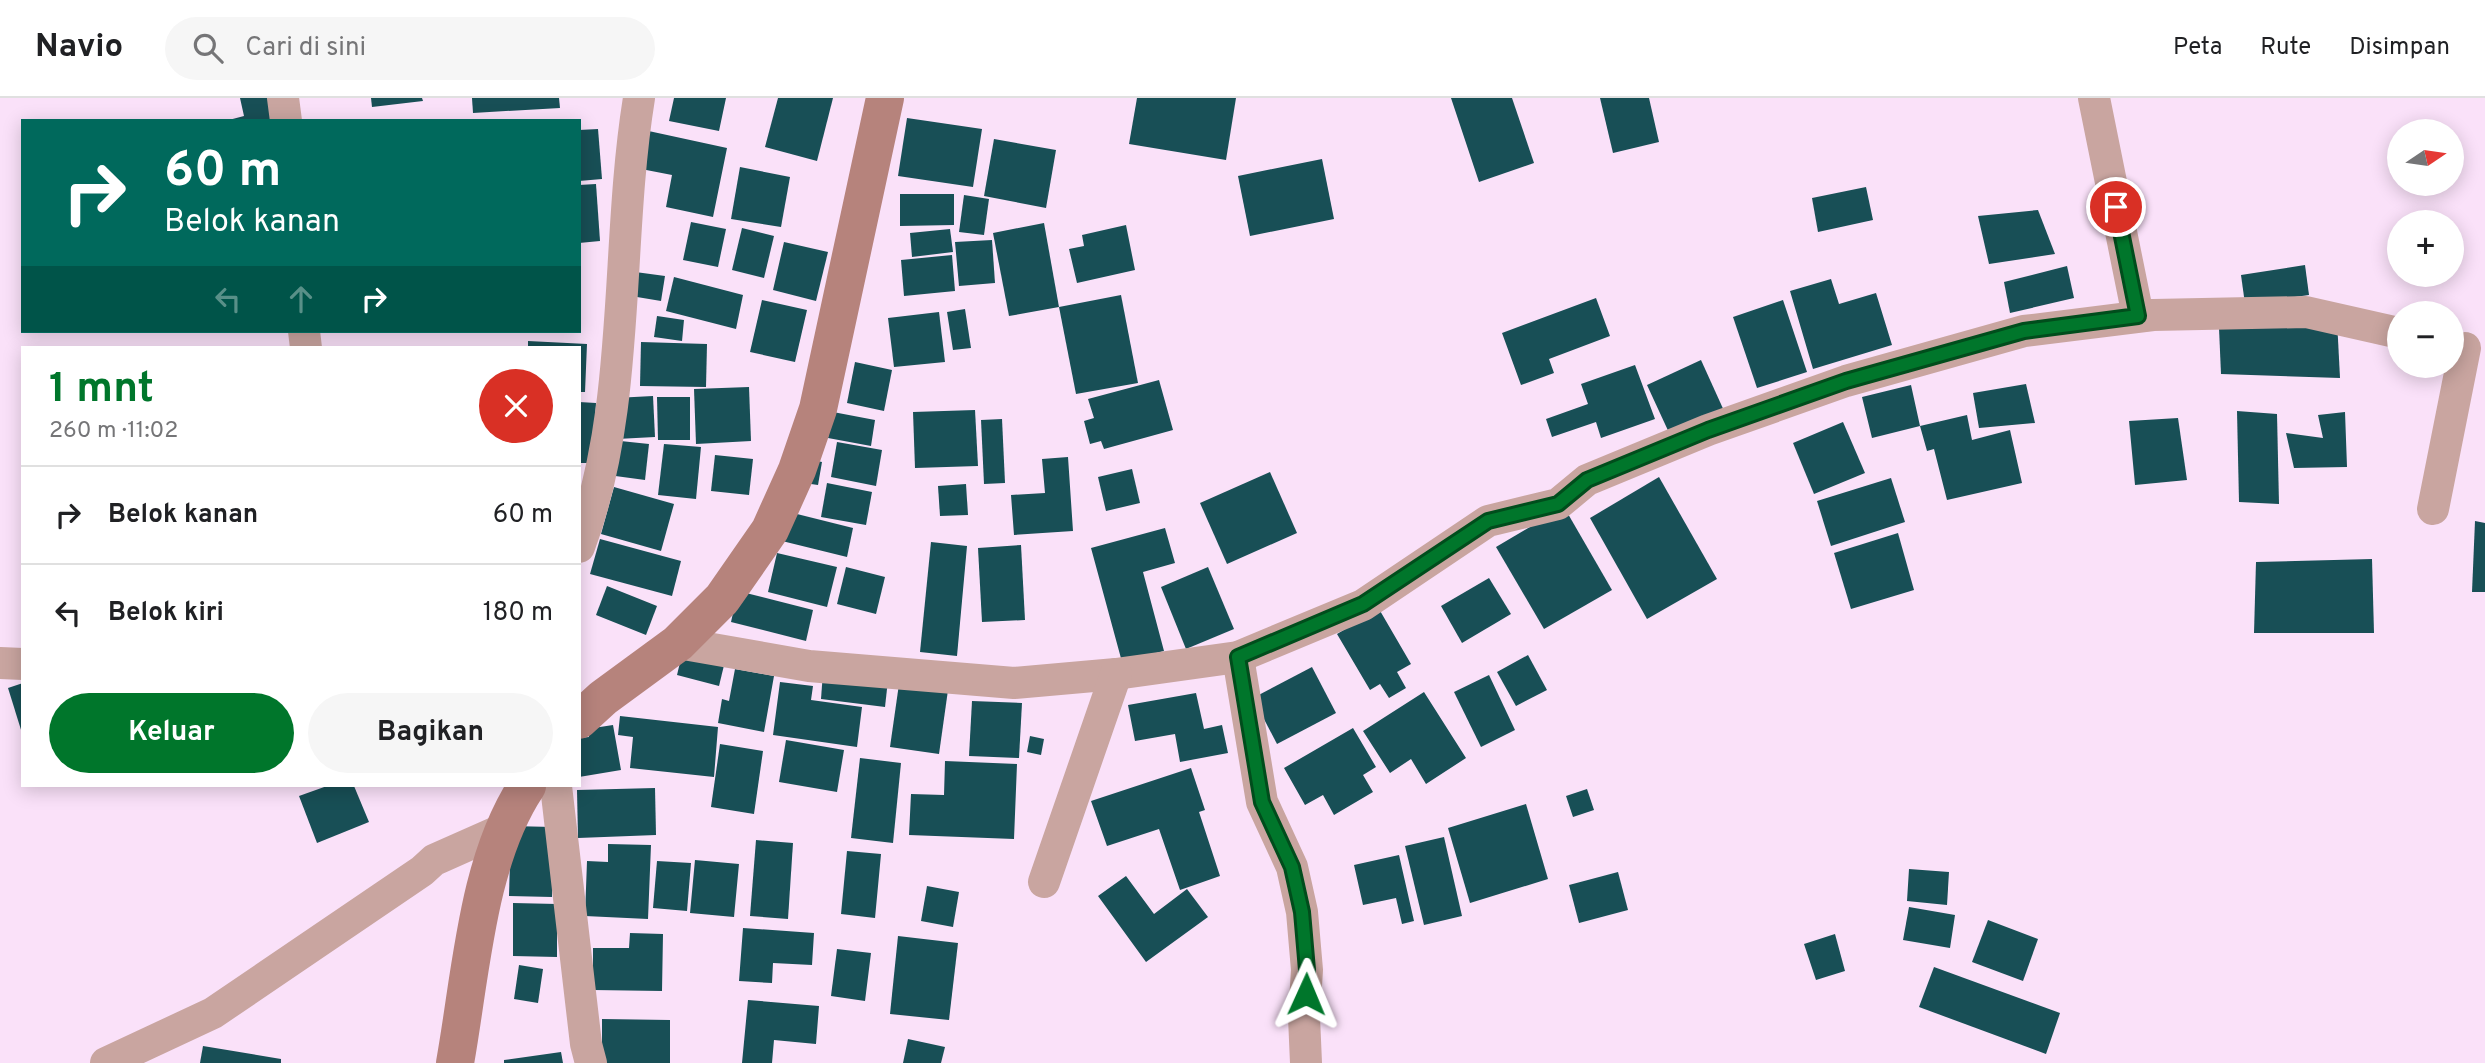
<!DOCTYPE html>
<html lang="id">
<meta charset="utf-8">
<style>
:root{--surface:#fff;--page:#f6f6f6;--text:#202124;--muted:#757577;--line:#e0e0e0;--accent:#00762b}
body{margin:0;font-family:Overpass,sans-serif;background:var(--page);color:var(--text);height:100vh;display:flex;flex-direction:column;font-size:26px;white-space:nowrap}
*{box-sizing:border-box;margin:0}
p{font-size:23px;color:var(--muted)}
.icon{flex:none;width:38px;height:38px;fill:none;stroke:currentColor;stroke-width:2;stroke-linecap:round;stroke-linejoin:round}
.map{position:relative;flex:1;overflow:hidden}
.sheet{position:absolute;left:21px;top:248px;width:560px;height:441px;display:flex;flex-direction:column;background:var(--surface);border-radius:0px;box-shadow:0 4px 18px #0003}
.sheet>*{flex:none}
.banner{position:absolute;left:21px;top:21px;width:560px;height:214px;border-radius:0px;box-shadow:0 4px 18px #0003;background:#00695c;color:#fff;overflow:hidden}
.needle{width:46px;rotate:77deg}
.tools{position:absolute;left:2387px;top:21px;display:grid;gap:14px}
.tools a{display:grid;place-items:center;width:77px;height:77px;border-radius:50%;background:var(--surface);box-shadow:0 4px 18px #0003;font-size:35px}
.pin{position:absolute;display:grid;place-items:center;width:60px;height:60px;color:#fff;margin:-30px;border:4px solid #fff;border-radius:50%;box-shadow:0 2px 7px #0007}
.me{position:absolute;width:77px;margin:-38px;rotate:1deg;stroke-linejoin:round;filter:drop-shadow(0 0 5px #0008)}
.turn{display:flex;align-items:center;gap:24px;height:147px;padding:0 28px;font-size:32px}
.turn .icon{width:91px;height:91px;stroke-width:2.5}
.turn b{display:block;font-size:49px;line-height:60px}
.lanes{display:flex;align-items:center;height:66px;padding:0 28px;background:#0003;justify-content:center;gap:35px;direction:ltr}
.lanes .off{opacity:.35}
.round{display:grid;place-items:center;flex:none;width:74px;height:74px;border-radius:37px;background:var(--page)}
.summary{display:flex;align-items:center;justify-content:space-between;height:119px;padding:0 28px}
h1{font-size:42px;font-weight:700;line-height:52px;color:var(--accent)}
.primary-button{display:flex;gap:14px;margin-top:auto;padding:14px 28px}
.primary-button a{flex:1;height:80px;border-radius:42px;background:var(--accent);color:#fff;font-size:28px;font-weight:700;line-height:80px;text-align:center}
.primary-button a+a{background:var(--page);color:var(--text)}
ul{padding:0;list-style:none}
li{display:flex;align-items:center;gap:21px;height:98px;padding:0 28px;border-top:2px solid var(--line)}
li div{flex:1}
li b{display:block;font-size:26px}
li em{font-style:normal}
header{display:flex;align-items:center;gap:42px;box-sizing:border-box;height:98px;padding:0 35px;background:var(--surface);border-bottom:2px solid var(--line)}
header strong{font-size:33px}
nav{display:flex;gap:38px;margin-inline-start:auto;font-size:24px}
.search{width:490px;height:63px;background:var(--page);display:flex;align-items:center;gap:18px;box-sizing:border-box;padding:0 24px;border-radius:38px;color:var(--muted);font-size:26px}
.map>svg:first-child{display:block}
</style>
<header>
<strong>Navio</strong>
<div class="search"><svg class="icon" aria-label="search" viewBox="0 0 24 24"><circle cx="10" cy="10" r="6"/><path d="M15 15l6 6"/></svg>Cari di sini</div>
<nav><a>Peta</a><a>Rute</a><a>Disimpan</a></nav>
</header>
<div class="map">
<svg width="2485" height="965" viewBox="0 0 2485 965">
<rect width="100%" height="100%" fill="#fae1f9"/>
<g fill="#184f56">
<polygon points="240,0 272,0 276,23 225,23 244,18"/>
<polygon points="371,0 422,0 423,3 372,9"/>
<polygon points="472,0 559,0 560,10 473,15"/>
<polygon points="674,0 726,0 719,33 669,23"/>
<polygon points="778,0 833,0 817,63 765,49"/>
<polygon points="1137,0 1236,0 1226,62 1129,46"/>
<polygon points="1451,0 1512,0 1534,65 1479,84"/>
<polygon points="1600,0 1649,0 1659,44 1613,55"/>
<polygon points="907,20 982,31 973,89 898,78"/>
<polygon points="598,31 602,81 579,83 579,32"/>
<polygon points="644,32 727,50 713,119 666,109 672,77 636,70"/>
<polygon points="994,41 1056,52 1046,110 984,98"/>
<polygon points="1322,61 1334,121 1250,138 1238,78"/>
<polygon points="740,69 790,79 781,129 731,121"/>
<polygon points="596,86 600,143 579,145 579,87"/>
<polygon points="1866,89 1873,122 1818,134 1812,100"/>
<polygon points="900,96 954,96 954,127 900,128"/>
<polygon points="964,97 989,101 984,137 959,134"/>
<polygon points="2038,112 2055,156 1989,166 1978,118"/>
<polygon points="691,124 726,131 718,169 683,162"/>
<polygon points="1044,125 1059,209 1009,218 993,135"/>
<polygon points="1126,127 1135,172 1077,185 1069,151 1084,148 1082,137"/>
<polygon points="742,130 774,138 764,180 732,172"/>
<polygon points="950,131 953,154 912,159 910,135"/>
<polygon points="992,142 995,185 959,188 955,144"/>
<polygon points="784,144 828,154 816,203 773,192"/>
<polygon points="952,157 955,193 904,198 901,162"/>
<polygon points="2305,167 2309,197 2245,206 2241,177"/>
<polygon points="2067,168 2074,200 2010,215 2004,184"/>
<polygon points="628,173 665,178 661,203 625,197"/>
<polygon points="674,179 743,197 736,231 666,213"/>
<polygon points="1831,181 1839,206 1876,195 1892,247 1813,271 1790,193"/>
<polygon points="1121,197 1138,285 1076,296 1059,209"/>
<polygon points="1596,200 1610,238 1549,261 1554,275 1521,287 1502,235"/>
<polygon points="762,202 807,212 795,264 750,254"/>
<polygon points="1783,202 1807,274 1757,290 1733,219"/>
<polygon points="965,211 971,250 953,252 947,214"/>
<polygon points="939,214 945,264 894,269 888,220"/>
<polygon points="657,218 684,222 682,243 654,239"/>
<polygon points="2337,222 2340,280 2221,276 2219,230"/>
<polygon points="528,243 587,246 585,294 579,294 579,250 528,250"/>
<polygon points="641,244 707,246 706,289 640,288"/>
<polygon points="1701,262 1725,315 1671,339 1647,287"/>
<polygon points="855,264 892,272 884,313 847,305"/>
<polygon points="1635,267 1655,321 1601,340 1596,324 1552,339 1546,321 1588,306 1581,286"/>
<polygon points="1159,282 1173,332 1104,351 1101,343 1090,346 1084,323 1094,320 1088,301"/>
<polygon points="2026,286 2035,325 1979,330 1973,295"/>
<polygon points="1911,287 1920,328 1967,317 1972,342 2010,332 2022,385 1947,402 1934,351 1927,353 1920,328 1872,340 1862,299"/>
<polygon points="749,289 751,343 696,346 694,291"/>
<polygon points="653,298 655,339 617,341 615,300"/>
<polygon points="657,299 690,299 690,342 658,342"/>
<polygon points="579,304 596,305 592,365 579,365"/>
<polygon points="975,312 978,368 915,370 913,314"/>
<polygon points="2237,313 2277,316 2279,406 2239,404"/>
<polygon points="833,314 875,322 871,348 828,340"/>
<polygon points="2345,314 2347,369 2294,370 2286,335 2323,340 2318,317"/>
<polygon points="2178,320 2187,382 2135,387 2129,323"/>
<polygon points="1002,321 1005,385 984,386 981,322"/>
<polygon points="1843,324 1865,375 1814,396 1793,345"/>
<polygon points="611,342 649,346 645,382 608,377"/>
<polygon points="837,344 882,352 876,388 831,379"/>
<polygon points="664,346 701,349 696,401 658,397"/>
<polygon points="715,357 753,361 749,397 711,393"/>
<polygon points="1068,359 1073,433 1014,437 1011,397 1045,395 1042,361"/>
<polygon points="808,361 822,364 818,387 804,385"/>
<polygon points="1132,371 1140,405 1106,413 1098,379"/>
<polygon points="1270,374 1297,435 1227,466 1200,405"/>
<polygon points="1659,379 1717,481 1647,521 1590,420"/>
<polygon points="1891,380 1905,424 1831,448 1817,403"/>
<polygon points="827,385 872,394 866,427 821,419"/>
<polygon points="966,386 968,417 940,418 938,388"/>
<polygon points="614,389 674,406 661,453 601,436"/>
<polygon points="1564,409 1612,492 1544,531 1496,449"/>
<polygon points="789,414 853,430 847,459 782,443"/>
<polygon points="2475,423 2485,425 2485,494 2472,494"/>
<polygon points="1165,430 1175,465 1143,474 1164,553 1122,564 1091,450"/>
<polygon points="1898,435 1914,492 1851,511 1834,455"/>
<polygon points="600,441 681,463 672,498 590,476"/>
<polygon points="931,444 967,448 957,558 920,554"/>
<polygon points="1021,447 1025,522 982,524 978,450"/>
<polygon points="777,455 837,469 827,509 768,494"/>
<polygon points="2372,461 2374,535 2254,535 2256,464"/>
<polygon points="846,469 885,479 876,516 837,506"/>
<polygon points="1208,469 1234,531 1186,551 1161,489"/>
<polygon points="1489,480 1511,516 1462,545 1441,508"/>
<polygon points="607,488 657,508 646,537 596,517"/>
<polygon points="738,493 813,512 806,543 731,524"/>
<polygon points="1379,511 1411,566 1397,574 1406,590 1389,600 1380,586 1370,592 1337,536"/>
<polygon points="684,548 726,559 719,588 677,577"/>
<polygon points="1528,557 1547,592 1516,608 1497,574"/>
<polygon points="1312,569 1336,615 1277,646 1253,600"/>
<polygon points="735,571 774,578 764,634 718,625 722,601 729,603"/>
<polygon points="823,574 888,582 885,609 821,601"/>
<polygon points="1489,577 1515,632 1481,649 1454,594"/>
<polygon points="780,584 813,588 811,602 862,609 857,649 773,637"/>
<polygon points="23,585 23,635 22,635 8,590"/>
<polygon points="899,586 948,592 939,656 890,649"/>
<polygon points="1424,594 1466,660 1426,686 1411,661 1390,675 1363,633"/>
<polygon points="1196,595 1204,631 1222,627 1228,655 1180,664 1175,636 1135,643 1128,607"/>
<polygon points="972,603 1022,605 1019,660 969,658"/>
<polygon points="620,618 718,629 714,679 630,670 633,639 618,637"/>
<polygon points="613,627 621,672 579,679 579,640 589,639 587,631"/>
<polygon points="1353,630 1376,669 1363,677 1373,694 1334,717 1323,697 1305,707 1284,670"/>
<polygon points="1030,638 1044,641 1041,657 1027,654"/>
<polygon points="786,642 844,652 837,694 779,684"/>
<polygon points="720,646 763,653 754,716 711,709"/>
<polygon points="860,660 901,665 893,745 851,740"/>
<polygon points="945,663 1017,666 1014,741 909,737 911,696 944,697"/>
<polygon points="1191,670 1205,712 1199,714 1220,778 1180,792 1159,731 1107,748 1091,703"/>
<polygon points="327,688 354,688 369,724 317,745 299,698"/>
<polygon points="655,690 656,737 578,740 577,692"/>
<polygon points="1587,691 1594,712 1573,719 1566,698"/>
<polygon points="1526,706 1548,781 1470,805 1448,730"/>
<polygon points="511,728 553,729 552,799 509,798"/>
<polygon points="1444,739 1462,818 1424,827 1405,748"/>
<polygon points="756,742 793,745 788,821 750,818"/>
<polygon points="608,746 651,747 648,821 585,818 587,763 608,764"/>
<polygon points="847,753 881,756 875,820 841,816"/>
<polygon points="1399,757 1414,823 1402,826 1396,800 1363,807 1354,767"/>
<polygon points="695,762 739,766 734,819 690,815"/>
<polygon points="657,763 691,765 687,813 653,810"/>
<polygon points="1909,771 1949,774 1947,807 1907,803"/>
<polygon points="1618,774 1628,812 1579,825 1569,787"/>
<polygon points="1126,778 1154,816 1187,791 1208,819 1146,864 1098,798"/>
<polygon points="927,788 959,794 953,829 921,823"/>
<polygon points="513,805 557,806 557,859 513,858"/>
<polygon points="1909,809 1955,817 1950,850 1903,842"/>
<polygon points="1988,822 2038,841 2023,883 1972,864"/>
<polygon points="743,830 814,835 812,867 773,865 772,885 739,883"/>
<polygon points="630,835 663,836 662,893 593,892 593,850 629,850"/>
<polygon points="1835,836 1845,873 1816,882 1804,846"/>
<polygon points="898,838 958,845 949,922 890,916"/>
<polygon points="837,851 871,855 865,903 831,898"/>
<polygon points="519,867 543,871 538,905 514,901"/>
<polygon points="1934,869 2060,915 2046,956 1919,909"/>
<polygon points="748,902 819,908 816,946 774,942 772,965 742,965"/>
<polygon points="602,921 670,922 670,965 602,965"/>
<polygon points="908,941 945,949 941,965 903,965"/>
<polygon points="203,948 281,961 281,965 200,965"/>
<polygon points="561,954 563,965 504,965 504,962"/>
</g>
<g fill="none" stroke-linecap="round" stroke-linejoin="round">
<g stroke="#c9a5a0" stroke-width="32">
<polyline points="283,0 286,23"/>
<polyline points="2094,0 2138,218"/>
<polyline points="304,233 306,250"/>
<polyline points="2433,411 2465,250"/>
<path d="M579,449C632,307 615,148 639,0"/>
<polyline points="678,545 809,568 1014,585 1116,576 1238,559 1363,507 1488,423 1558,406 1587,382 1708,332 1846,283 2024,233 2153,217 2306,214 2399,235"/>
<polyline points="1238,559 1262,704 1292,769 1302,814 1307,872 1304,919 1306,965"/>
<polyline points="0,565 23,566"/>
<polyline points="556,688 586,946 591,965"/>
<polyline points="1044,784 1116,576"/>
<polyline points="106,965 213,915 422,773 434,762 504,731"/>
</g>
<g stroke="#b6837c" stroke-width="38">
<polyline points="579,622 603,600 678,545 722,501 770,432 797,372 818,311 885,0"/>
<path d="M455,965C471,876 477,763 527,688"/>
</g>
</g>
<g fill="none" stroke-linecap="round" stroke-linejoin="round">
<g stroke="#004d1c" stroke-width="18">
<polyline id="route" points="1306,896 1307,872 1302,814 1292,769 1262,704 1238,559 1363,506 1488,423 1558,406 1587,382 1708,332 1846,283 2024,233 2138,218 2116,109"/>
</g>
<use href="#route" stroke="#00762b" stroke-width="12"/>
</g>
</svg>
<div class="tools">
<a><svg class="needle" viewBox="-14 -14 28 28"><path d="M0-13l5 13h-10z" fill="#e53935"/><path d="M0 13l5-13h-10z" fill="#757577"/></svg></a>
<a>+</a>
<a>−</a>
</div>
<div class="pin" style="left:2116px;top:109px;background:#d93025"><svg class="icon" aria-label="arrive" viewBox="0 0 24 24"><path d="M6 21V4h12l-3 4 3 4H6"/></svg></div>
<svg class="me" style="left:1306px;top:896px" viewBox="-20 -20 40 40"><path d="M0-17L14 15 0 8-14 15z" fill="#00762b" stroke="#fff" stroke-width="4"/></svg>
<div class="banner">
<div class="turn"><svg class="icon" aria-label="right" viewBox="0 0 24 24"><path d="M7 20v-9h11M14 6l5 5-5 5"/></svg><div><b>60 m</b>Belok kanan</div></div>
<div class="lanes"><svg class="icon off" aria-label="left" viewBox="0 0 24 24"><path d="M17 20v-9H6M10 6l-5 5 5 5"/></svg><svg class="icon off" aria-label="ahead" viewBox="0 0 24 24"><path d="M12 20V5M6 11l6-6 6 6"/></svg><svg class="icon" aria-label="right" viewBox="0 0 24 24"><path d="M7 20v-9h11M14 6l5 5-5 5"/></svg></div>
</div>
<section class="sheet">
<div class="summary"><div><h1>1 mnt</h1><p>260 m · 11:02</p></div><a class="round" style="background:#d93025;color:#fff"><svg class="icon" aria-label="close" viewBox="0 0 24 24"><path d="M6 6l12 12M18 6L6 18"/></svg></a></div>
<ul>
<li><svg class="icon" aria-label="right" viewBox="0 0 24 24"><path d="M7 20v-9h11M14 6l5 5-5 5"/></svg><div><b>Belok kanan</b></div><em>60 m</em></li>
<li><svg class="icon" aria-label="left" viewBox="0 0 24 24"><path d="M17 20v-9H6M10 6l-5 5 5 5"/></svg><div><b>Belok kiri</b></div><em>180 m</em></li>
</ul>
<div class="primary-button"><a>Keluar</a><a>Bagikan</a></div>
</section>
</div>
